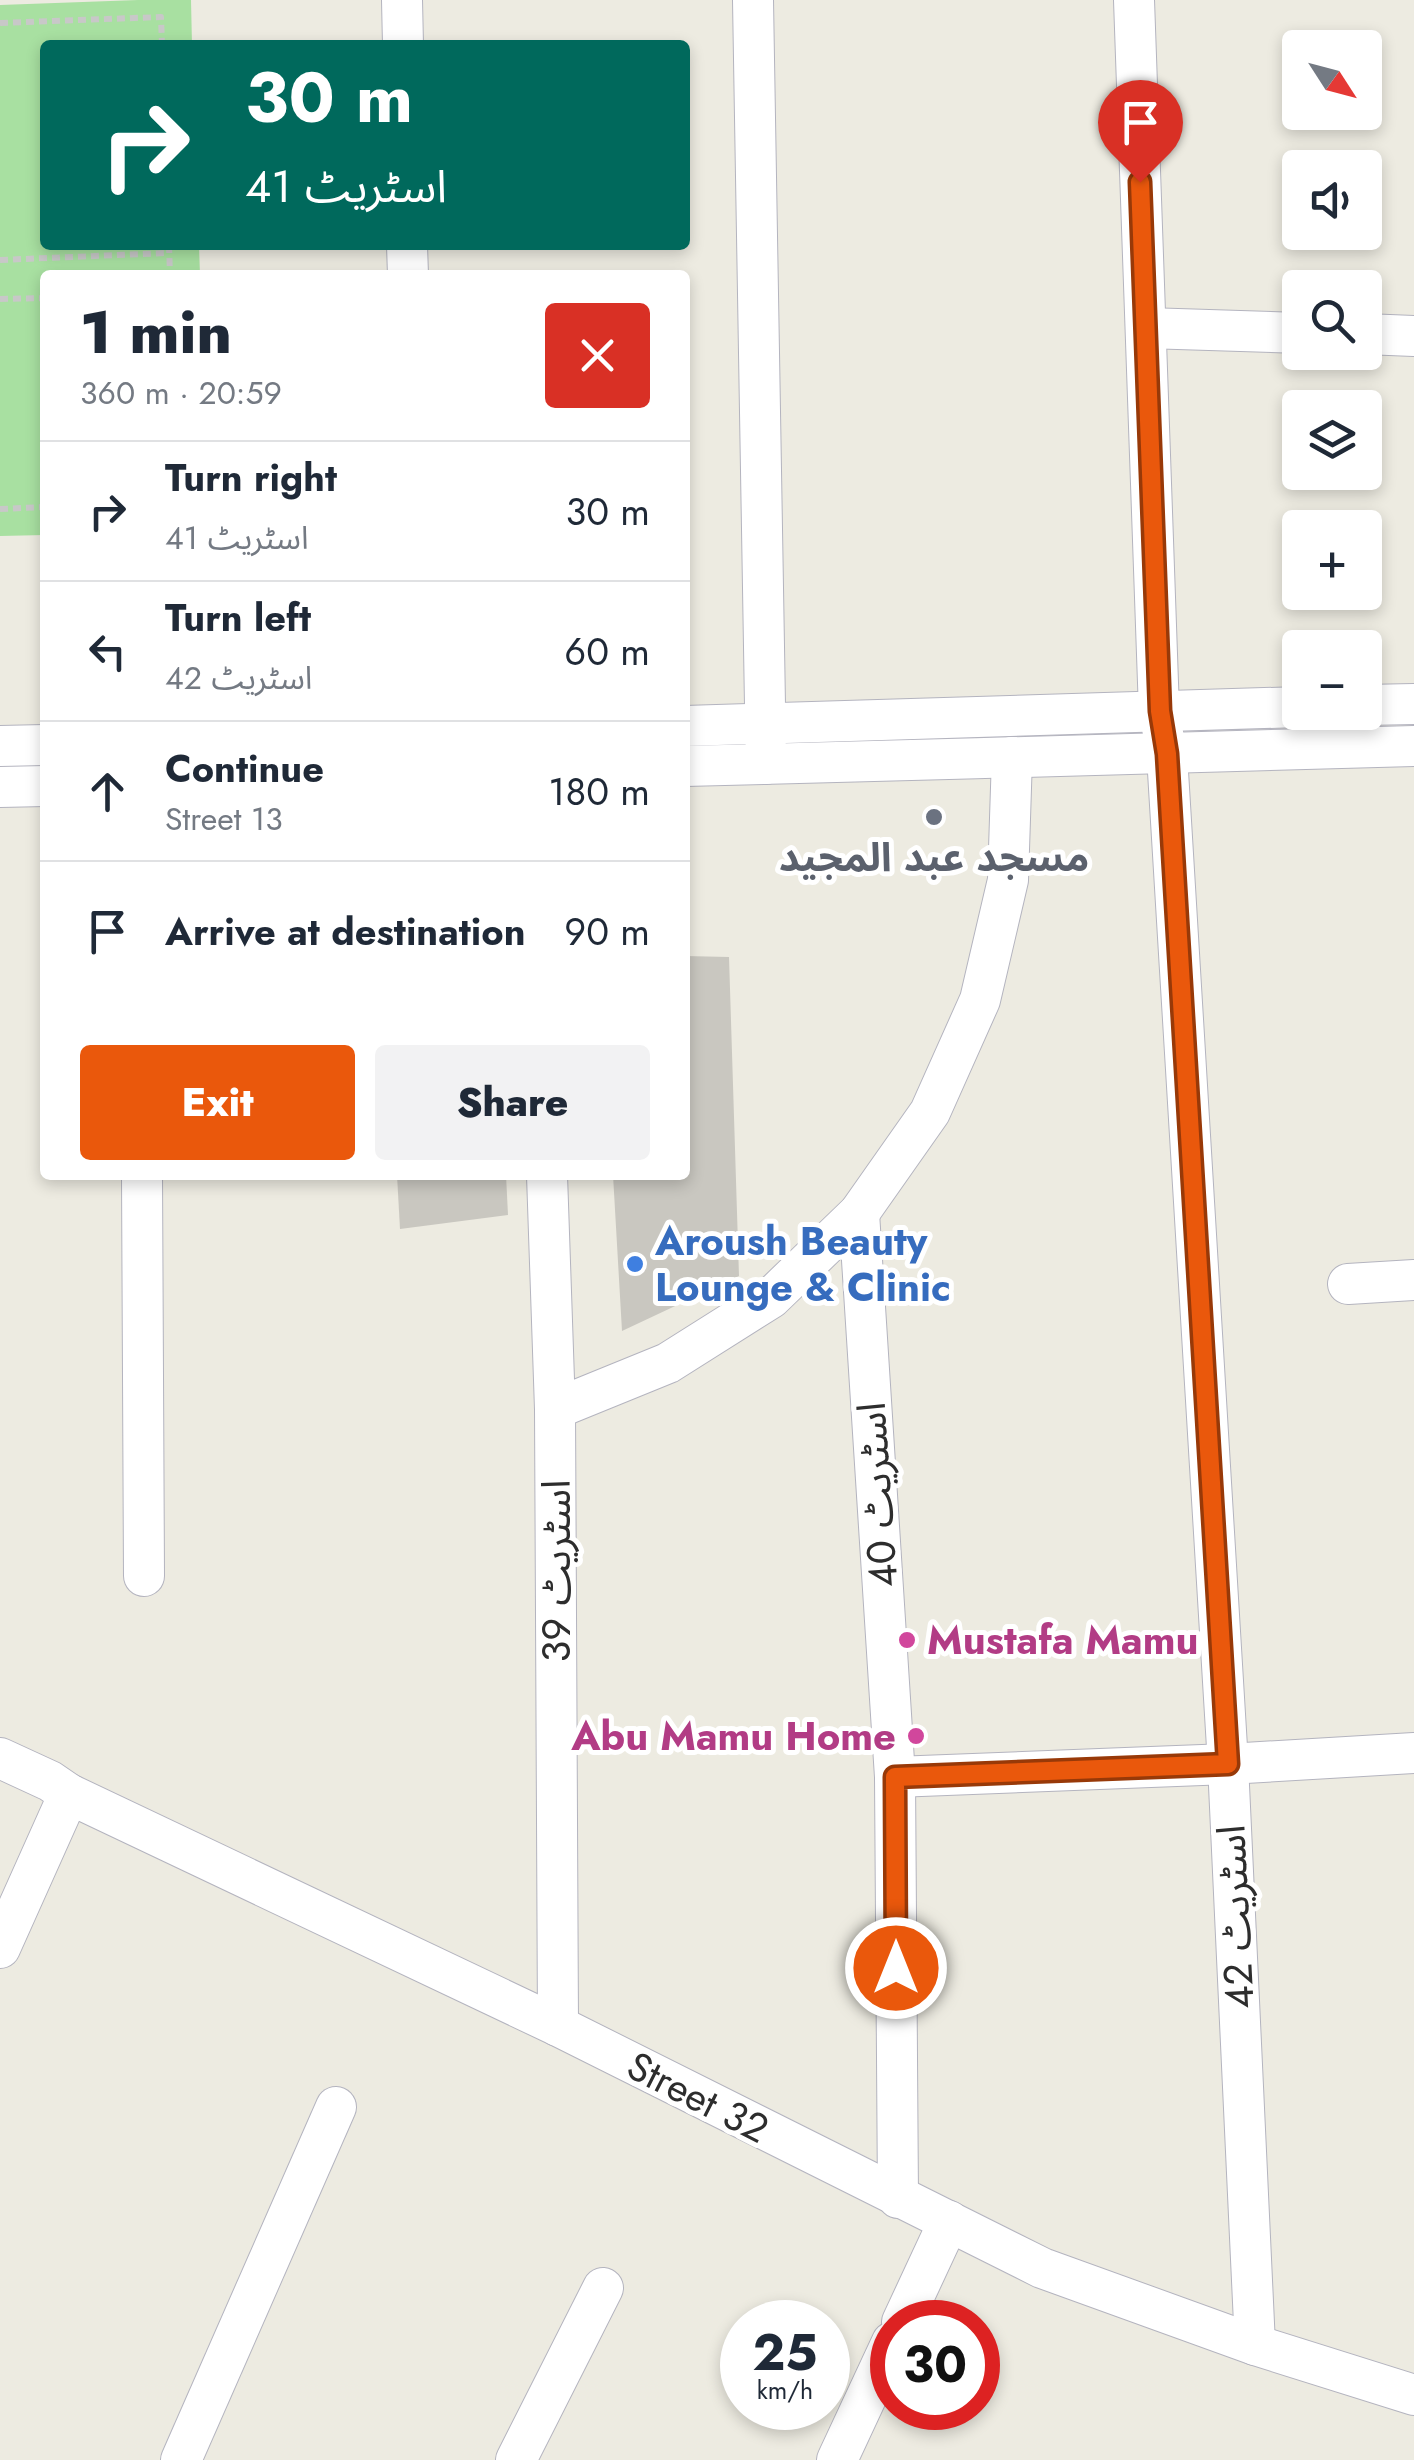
<!DOCTYPE html>
<meta charset="utf-8">
<style>
:root{--surface:#fff;--page:#f2f2f3;--text:#1f2937;--muted:#747a83;--line:#e0e1e3;--accent:#ea580c}
body{margin:0;font-family:Jost,"Noto Sans Arabic",sans-serif;background:var(--page);color:var(--text);height:100vh;display:flex;flex-direction:column;font-size:38px;white-space:nowrap}
*{box-sizing:border-box;margin:0}
p{font-size:32px;color:var(--muted)}
.icon{flex:none;width:55px;height:55px;fill:none;stroke:currentColor;stroke-width:2;stroke-linecap:round;stroke-linejoin:round}
.map{position:relative;flex:1;overflow:hidden}
.sheet{position:absolute;left:40px;top:270px;width:650px;height:910px;display:flex;flex-direction:column;background:var(--surface);border-radius:10px;box-shadow:0 5px 15px #0003}
.sheet>*{flex:none}
.hud{position:absolute;left:40px;top:40px;width:650px;height:210px;border-radius:10px;box-shadow:0 5px 15px #0003;background:#00695c;color:#fff;overflow:hidden}
.needle{width:65px;rotate:126deg}
.fabs{position:absolute;left:1282px;top:30px;display:grid;gap:20px}
.fabs a{display:grid;place-items:center;width:100px;height:100px;border-radius:10px;background:var(--surface);box-shadow:0 5px 15px #0003;font-size:50px}
.speed{position:absolute;left:720px;top:2300px;display:flex;gap:20px;font-size:50px;font-weight:700;text-align:center}
.speed>*{display:grid;place-content:center;width:130px;height:130px;border-radius:50%;background:var(--surface);box-shadow:0 5px 15px #0003;line-height:1}
.speed small{font-size:25px;font-weight:400}
.speed .limit{border:15px solid #d22;background:#fff;color:#111}
.pin{position:absolute;display:grid;place-items:center;width:85px;height:85px;color:#fff;margin:-102px -42px;border-radius:50% 50% 50% 0;rotate:-45deg;box-shadow:0 0 10px #0007}
.pin .icon{rotate:45deg}
.me{position:absolute;width:110px;margin:-55px;rotate:0deg;stroke-linejoin:round;filter:drop-shadow(0 0 8px #0008)}
.turn{display:flex;align-items:center;gap:35px;height:210px;padding:0 40px;font-size:45px}
.turn .icon{width:130px;height:130px;stroke-width:2.5}
.turn b{display:block;font-size:70px;line-height:85px}
.round{display:grid;place-items:center;flex:none;width:105px;height:105px;border-radius:10px;background:var(--page)}
.summary{display:flex;align-items:center;justify-content:space-between;height:170px;padding:0 40px}
h1{font-size:60px;font-weight:800;line-height:75px}
.action{display:flex;gap:20px;margin-top:auto;padding:20px 40px}
.action a{flex:1;height:115px;border-radius:10px;background:var(--accent);color:#fff;font-size:40px;font-weight:800;line-height:115px;text-align:center}
.action a+a{background:var(--page);color:var(--text)}
ul{padding:0;list-style:none}
li{display:flex;align-items:center;gap:30px;height:140px;padding:0 40px;border-top:2px solid var(--line)}
li div{flex:1}
li b{display:block;font-size:38px}
li em{font-style:normal}
.map>svg:first-child{display:block}
</style>
<div class="map">
<svg width="1414" height="2460" viewBox="0 0 1414 2460">
<rect width="100%" height="100%" fill="#edebe1"/>
<polygon fill="#a8e0a1" points="138,0 191,0 192,45 45,45 45,245 199,245 200,275 45,275 45,535 0,536 0,5"/>
<g fill="#c9c7c0">
<polygon points="685,956 729,957 739,1276 622,1331 613,1175 685,1175"/>
<polygon points="397,1175 506,1175 508,1215 400,1229"/>
</g>
<g fill="none" stroke-linecap="round" stroke-linejoin="round">
<g stroke="#b4b4bf" stroke-width="42">
<g id="minor">
<polyline points="402,0 403,45"/>
<polyline points="753,0 766,764"/>
<polyline points="1134,0 1159,711 1167,755 1228,1764 1255,2345"/>
<polyline points="407,245 408,275"/>
<polyline points="1146,328 1300,333"/>
<polyline points="1365,334 1414,336"/>
<polyline points="1365,705 1414,704"/>
<polyline points="685,726 1300,707"/>
<polyline points="0,746 45,745"/>
<path d="M685,766C928,759 1171,754 1414,746"/>
<polyline points="0,787 45,786"/>
<polyline points="142,1175 144,1576"/>
<polyline points="547,1175 555,1409 558,2026"/>
<polyline points="859,1213 895,1777 898,2198"/>
<polyline points="1348,1284 1414,1280"/>
<polyline points="555,1409 668,1363 771,1298 859,1213 930,1112 980,1000 1008,880 1012,757"/>
<polyline points="0,1758 50,1781 69,1794 558,2026 1042,2268 1255,2345 1414,2395"/>
<polyline points="895,1777 1228,1764 1414,1753"/>
<polyline points="0,1948 69,1794"/>
<polyline points="902,2322 949,2221"/>
<polyline points="181,2460 336,2107"/>
<polyline points="516,2460 603,2288"/>
<polyline points="837,2460 892,2342"/>
</g>
</g>
<g stroke="#c8c8c8" stroke-width="6" stroke-dasharray="8 5" stroke-linecap="butt">
<polyline points="0,23 161,17 162,45"/>
<polyline points="169,245 170,275"/>
<polyline points="0,260 166,253"/>
<polyline points="0,299 45,298"/>
<polyline points="0,509 45,507"/>
</g>
<use href="#minor" stroke="#fff" stroke-width="40"/>
</g>
<g fill="none" stroke-linecap="round" stroke-linejoin="round">
<g stroke="#983908" stroke-width="25">
<polyline id="route" points="896,1968 895,1777 1228,1764 1167,754 1160,711 1140,182"/>
</g>
<use href="#route" stroke="#ea580c" stroke-width="18"/>
</g>
<circle fill="#6b7280" stroke="#fff" stroke-width="4" cx="934" cy="817" r="10"/>
<circle fill="#3f7fe0" stroke="#fff" stroke-width="4" cx="635" cy="1264" r="10"/>
<g fill="#d1479c" stroke="#fff" stroke-width="4">
<circle cx="907" cy="1640" r="10"/>
<circle cx="916" cy="1736" r="10"/>
</g>
<g text-anchor="middle" stroke-width="10" stroke-linejoin="round" paint-order="stroke">
<g font-size="40" font-weight="bold" fill="#5b616d" stroke="#fff">
<text x="934" y="871">مسجد عبد المجید</text>
</g>
<g font-size="40" font-weight="bold" fill="#366cbe" stroke="#fff" text-anchor="start">
<text x="655" y="1255">Aroush Beauty<tspan x="655" dy="46">Lounge &amp; Clinic</tspan></text>
</g>
<g font-size="40" fill="#2d2d2d" stroke="#fff">
<text transform="translate(877 1495) rotate(-94)" y="14">اسٹریٹ 40</text>
<text transform="translate(556 1571) rotate(-90)" y="14">اسٹریٹ 39</text>
<text transform="translate(1235 1917) rotate(-93)" y="14">اسٹریٹ 42</text>
<text transform="translate(698 2097) rotate(27)" y="14">Street 32</text>
</g>
<g font-size="40" font-weight="bold" fill="#b23c85" stroke="#fff" text-anchor="start">
<text x="927" y="1654">Mustafa Mamu</text>
<text x="896" y="1750" text-anchor="end">Abu Mamu Home</text>
</g>
</g>
</svg>
<div class="fabs">
<a><svg class="needle" viewBox="-14 -14 28 28"><path d="M0-13l5 13h-10z" fill="#e53935"/><path d="M0 13l5-13h-10z" fill="#747a83"/></svg></a>
<a><svg class="icon" aria-label="sound" viewBox="0 0 24 24"><path d="M4 9h4l5-4v14l-5-4H4zM17 9q2 3 0 6"/></svg></a>
<a><svg class="icon" aria-label="search" viewBox="0 0 24 24"><circle cx="10" cy="10" r="6"/><path d="M15 15l6 6"/></svg></a>
<a><svg class="icon" aria-label="layers" viewBox="0 0 24 24"><path d="M12 4l9 5-9 5-9-5zM3 14l9 5 9-5"/></svg></a>
<a>+</a>
<a>−</a>
</div>
<div class="speed"><div>25<small>km/h</small></div><div class="limit">30</div></div>
<div class="pin" style="left:1140px;top:182px;background:#d93025"><svg class="icon" aria-label="arrive" viewBox="0 0 24 24"><path d="M6 21V4h12l-3 4 3 4H6"/></svg></div>
<svg class="me" style="left:896px;top:1968px" viewBox="-20 -20 40 40"><circle r="17" fill="#ea580c" stroke="#fff" stroke-width="3"/><path d="M0-11L8 9 0 5-8 9z" fill="#fff"/></svg>
<div class="hud">
<div class="turn"><svg class="icon" aria-label="right" viewBox="0 0 24 24"><path d="M7 20v-9h11M14 6l5 5-5 5"/></svg><div><b>30 m</b>اسٹریٹ 41</div></div>
</div>
<section class="sheet">
<div class="summary"><div><h1>1 min</h1><p>360 m · 20:59</p></div><a class="round" style="background:#d93025;color:#fff"><svg class="icon" aria-label="close" viewBox="0 0 24 24"><path d="M6 6l12 12M18 6L6 18"/></svg></a></div>
<ul>
<li><svg class="icon" aria-label="right" viewBox="0 0 24 24"><path d="M7 20v-9h11M14 6l5 5-5 5"/></svg><div><b>Turn right</b><p>اسٹریٹ 41</p></div><em>30 m</em></li>
<li><svg class="icon" aria-label="left" viewBox="0 0 24 24"><path d="M17 20v-9H6M10 6l-5 5 5 5"/></svg><div><b>Turn left</b><p>اسٹریٹ 42</p></div><em>60 m</em></li>
<li><svg class="icon" aria-label="ahead" viewBox="0 0 24 24"><path d="M12 20V5M6 11l6-6 6 6"/></svg><div><b>Continue</b><p>Street 13</p></div><em>180 m</em></li>
<li><svg class="icon" aria-label="arrive" viewBox="0 0 24 24"><path d="M6 21V4h12l-3 4 3 4H6"/></svg><div><b>Arrive at destination</b></div><em>90 m</em></li>
</ul>
<div class="action"><a>Exit</a><a>Share</a></div>
</section>
</div>
